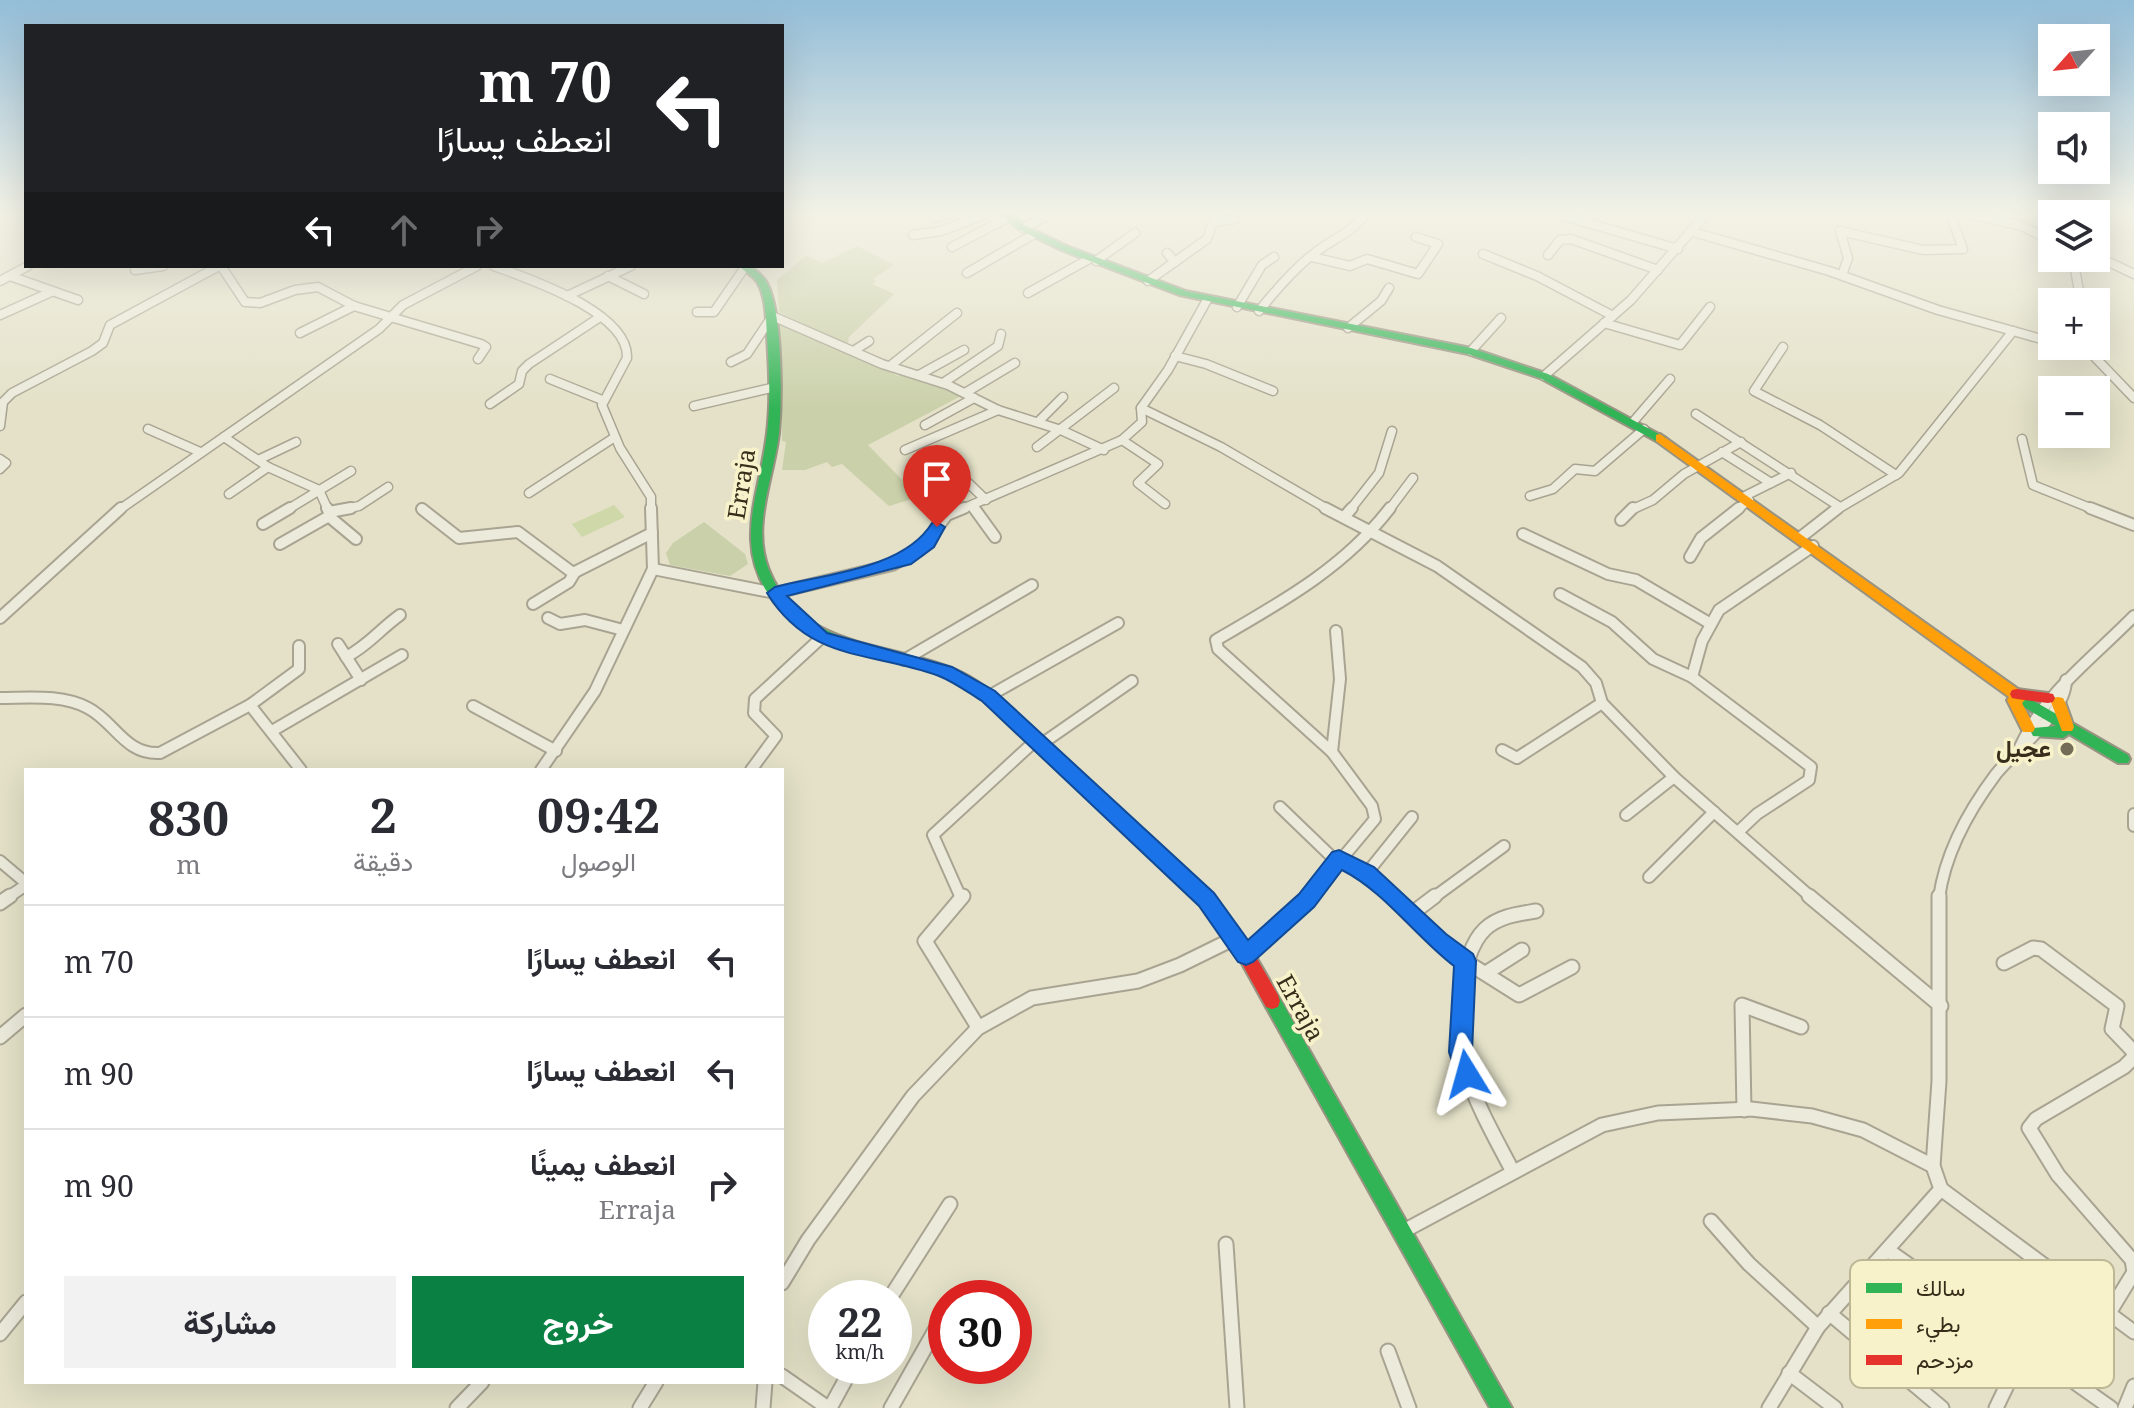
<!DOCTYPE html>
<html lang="ar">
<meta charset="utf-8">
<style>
:root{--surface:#fff;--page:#f2f2f3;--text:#2b2b33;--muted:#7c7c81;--line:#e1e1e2;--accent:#0b8043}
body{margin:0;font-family:"Noto Serif",Vazirmatn,serif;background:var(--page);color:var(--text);direction:rtl;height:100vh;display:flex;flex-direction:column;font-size:30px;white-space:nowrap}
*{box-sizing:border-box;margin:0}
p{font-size:26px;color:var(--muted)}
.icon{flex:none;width:44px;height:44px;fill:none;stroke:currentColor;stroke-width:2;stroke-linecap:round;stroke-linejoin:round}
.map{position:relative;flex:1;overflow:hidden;direction:ltr}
.panel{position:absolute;left:24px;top:768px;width:760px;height:616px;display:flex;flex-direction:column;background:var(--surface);border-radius:0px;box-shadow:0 8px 32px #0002;direction:rtl}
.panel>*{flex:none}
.top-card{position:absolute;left:24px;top:24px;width:760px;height:244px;border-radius:0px;box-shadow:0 8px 32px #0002;direction:rtl;background:#202124;color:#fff;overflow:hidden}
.needle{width:52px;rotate:243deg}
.fabs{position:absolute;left:2038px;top:24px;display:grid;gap:16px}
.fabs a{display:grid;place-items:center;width:72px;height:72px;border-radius:0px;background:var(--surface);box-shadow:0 8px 32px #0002;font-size:40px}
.speed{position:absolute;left:808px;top:1280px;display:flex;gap:16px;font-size:40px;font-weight:700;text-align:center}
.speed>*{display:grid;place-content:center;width:104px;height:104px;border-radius:50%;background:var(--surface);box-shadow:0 8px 32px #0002;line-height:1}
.speed small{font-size:20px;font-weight:400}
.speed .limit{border:12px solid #d22;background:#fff;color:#111}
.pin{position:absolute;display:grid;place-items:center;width:68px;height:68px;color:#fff;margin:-82px -34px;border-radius:50% 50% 50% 0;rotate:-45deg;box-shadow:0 0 8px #0007}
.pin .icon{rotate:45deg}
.me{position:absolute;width:88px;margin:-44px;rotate:352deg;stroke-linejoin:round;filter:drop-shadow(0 0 6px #0008)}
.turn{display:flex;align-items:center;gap:28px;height:168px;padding:0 40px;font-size:36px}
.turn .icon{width:104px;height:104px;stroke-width:2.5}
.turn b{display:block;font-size:56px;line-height:68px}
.lanes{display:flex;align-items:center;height:76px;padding:0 40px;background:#0003;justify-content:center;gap:40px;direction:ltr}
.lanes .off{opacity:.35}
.eta{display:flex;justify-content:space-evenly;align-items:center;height:136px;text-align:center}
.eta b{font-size:48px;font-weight:700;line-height:56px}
.action{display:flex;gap:16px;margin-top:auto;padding:16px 40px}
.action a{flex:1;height:92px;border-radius:0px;background:var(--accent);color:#fff;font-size:32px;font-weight:700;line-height:92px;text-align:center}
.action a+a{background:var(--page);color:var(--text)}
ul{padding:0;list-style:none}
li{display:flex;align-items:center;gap:24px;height:112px;padding:0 40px;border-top:2px solid var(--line)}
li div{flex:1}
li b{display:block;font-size:30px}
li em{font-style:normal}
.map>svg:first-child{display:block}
</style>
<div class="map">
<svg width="2134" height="1408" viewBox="0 0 2134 1408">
<rect width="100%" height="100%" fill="#e4e1c8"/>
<polygon fill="#cfd8a9" points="614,505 625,517 582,537 572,524"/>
<g fill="#cad0a9">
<polygon points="857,246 894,265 873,279 876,281 872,284 894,294 848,338 849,341 845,344 779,312 777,280 806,256 823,263"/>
<polygon points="779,320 898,376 902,373 961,396 868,445 919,497 889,506 842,464 832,467 827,462 805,470 782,470 786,442 782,441"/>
<polygon points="704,522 745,554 748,564 730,576 670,565 666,553 673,543"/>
</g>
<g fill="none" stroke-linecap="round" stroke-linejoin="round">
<g stroke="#a9a492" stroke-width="11">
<g id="street-far2">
<polyline points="1553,213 1678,249"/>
<polyline points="1965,213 2022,226 2052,241"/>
<polyline points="935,218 949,213"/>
<polyline points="1023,228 1053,213"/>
<polyline points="1693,232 1829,271 1938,310 2013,331"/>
<polyline points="913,235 941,231 989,213"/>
<polyline points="952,247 1009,217"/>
<polyline points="1167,253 1175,262"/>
<polyline points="1483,254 1537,276 1613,316"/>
<polyline points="1548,255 1560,240 1571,239 1658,270"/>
<polyline points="2096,256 2134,274"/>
<polyline points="1312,257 1350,266 1367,259 1418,274 1438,244 1416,237"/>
<polyline points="2073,258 2081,302"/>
<polyline points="1096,261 1135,233"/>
<polyline points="221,266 245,302 260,303 295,290 318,287 354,306 481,344 486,347 478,359"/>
<path d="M494,266C529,279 629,312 627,358L602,405L620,448L651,497V510"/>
<polyline points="135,270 163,266"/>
<polyline points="967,273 1034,234"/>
<polyline points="1842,275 1848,258 1840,231 1923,250 1963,249 1950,213"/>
<polyline points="10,276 78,300"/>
<polyline points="608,276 644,294"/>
<polyline points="0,281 28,266"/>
<polyline points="1148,281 1207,239 1213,222 1235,219"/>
<polyline points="1028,293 1089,259"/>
<polyline points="567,296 631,266"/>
<polyline points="1237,307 1262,265 1274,257"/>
<path d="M1259,311C1275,291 1292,271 1312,255C1334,237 1347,237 1367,213"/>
<polyline points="697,312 714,312 745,267"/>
<polyline points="0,315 51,292"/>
<polyline points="770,315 882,364 948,385 998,410 1061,430 1104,450"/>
<polyline points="1604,323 1680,345 1710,307"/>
<polyline points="1348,328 1381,301 1389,288"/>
<polyline points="300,333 354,306"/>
<polyline points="2068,346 2087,349 2085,346"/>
<polyline points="1783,347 1754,391 1820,425 1896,475"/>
<polyline points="2087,349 2134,398"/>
<polyline points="855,350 869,341"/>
<polyline points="1471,351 1501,318"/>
<polyline points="1175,356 1206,364 1273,391"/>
<polyline points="731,362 747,354 769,321"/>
<polyline points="890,366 957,313"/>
<polyline points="919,375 964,350"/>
<polyline points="1544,376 1631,300 1707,213"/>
<polyline points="550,379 602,400"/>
<polyline points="943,383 998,346 1001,334"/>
<polyline points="965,393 1015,363"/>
<polyline points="490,404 519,384 522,371 529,364 600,317"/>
<polyline points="694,406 771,388"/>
<polyline points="1141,408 1221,447 1329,510"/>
<polyline points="1696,414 1840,507"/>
<polyline points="1038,422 1063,397"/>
<polyline points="1633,422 1670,379"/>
<polyline points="925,425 974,398"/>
<polyline points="0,426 3,402 12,393 92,351 103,343 110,325 219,266"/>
<polyline points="148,429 200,452"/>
<polyline points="224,437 268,467 319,490 328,510"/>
<polyline points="2022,439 2033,485 2095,510"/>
<polyline points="1122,440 1158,464 1138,483 1165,504"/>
<polyline points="1037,447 1114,388"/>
<polyline points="905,450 998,410"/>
<polyline points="1722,452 1771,483"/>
<polyline points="0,459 6,463 0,469"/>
<polyline points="258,460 296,442"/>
<polyline points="962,477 986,500"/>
<polyline points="529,493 615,437"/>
<polyline points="229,494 268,467"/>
<polyline points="1530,496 1553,489 1575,469 1595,471 1644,429"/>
<polyline points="1743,497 1791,473"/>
<polyline points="973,506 976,510"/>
<polyline points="119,510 379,329 403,305 477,266"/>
<polyline points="287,510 351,471"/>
<polyline points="341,510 359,506 388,487"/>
<polyline points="960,510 1122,440 1142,422 1141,408 1168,370 1207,300"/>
<polyline points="1350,510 1379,473 1392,431"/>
<polyline points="1389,510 1413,478"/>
<polyline points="1631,510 1653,500 1684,474 1741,442"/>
<polyline points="1737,510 1749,500"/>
<polyline points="1836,510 1899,473 2013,331 2052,342"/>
</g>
</g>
<g stroke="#a9a492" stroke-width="14">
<g id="street-far1">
<polyline points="327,508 332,519 356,539"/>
<polyline points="974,508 995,537"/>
<polyline points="1325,508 1437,566 1582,667 1596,683 1602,703 1674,777 1812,898"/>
<polyline points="2090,508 2134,525"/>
<polyline points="422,509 459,538 518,532 573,573 652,533"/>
<polyline points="329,512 351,508"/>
<polyline points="1345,516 1352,508"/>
<polyline points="1621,520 1633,508"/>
<polyline points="263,524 290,508"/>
<polyline points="1523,534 1608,574 1636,580 1711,624"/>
<polyline points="1801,537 1838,508"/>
<polyline points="280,544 331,515"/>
<polyline points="1690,557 1701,538 1739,508"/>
<polyline points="653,569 775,593 892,565 920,550 947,515 964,508"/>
<polyline points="1560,594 1612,622 1653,659 1692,677"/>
<polyline points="533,604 569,582 575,572"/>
<polyline points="0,618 121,508"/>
<polyline points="548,618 560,624 585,620 623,630"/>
<polyline points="338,644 361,680"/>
<path d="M346,657C369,645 379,630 400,615"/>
<polyline points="904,660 1032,585"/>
<polyline points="989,696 1118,623"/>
<path d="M0,698C28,698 62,694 88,708C115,722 125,755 160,753L250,705L301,770"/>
<polyline points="250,705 299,669 299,646"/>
<polyline points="473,706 556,751"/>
<polyline points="272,731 402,655"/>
<polyline points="1040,745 1132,681"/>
<path d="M2020,747C2045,692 2093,658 2134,616"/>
<polyline points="1502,750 1517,758 1602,703"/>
<path d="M1332,752L1218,649L1216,640C1280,603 1344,568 1390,508"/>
<polyline points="541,770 595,691 653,569 651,508"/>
<polyline points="751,770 776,736 754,713 755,699 821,638"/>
<polyline points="1280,807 1336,861"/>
<polyline points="2134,814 2134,826"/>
<polyline points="1626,815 1674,777"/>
<polyline points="1738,832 1757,814 1809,780 1811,767 1692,677 1702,641 1719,610 1813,546"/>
<polyline points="1339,858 1367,873 1393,898"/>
<polyline points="0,861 26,883"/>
<polyline points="1367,873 1412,817"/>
<polyline points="1649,877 1714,812"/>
<polyline points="7,898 26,885"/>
<polyline points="961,898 933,835 1036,740"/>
<polyline points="1309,898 1375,819 1372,806 1332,752 1340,679 1336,631"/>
<polyline points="1433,898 1504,846"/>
<path d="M1939,898C1945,854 1969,810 1996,774C2016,749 2066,714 2066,680"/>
</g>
</g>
<g stroke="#a9a492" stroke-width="17">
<g id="street">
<polyline points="963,896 925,941 978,1027"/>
<polyline points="1391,896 1410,915 1435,896"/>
<polyline points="1809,896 1941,1006"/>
<polyline points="0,903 10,896"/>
<polyline points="1410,915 1465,961 1519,995 1572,967"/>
<polyline points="1246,955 1311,896"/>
<polyline points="2004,963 2033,948 2041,949 2117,1006 2112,1029 2133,1051 2134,1057 2124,1067 2036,1119 2029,1128 2058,1175 2132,1260 2134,1272"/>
<polyline points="1486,973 1522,950"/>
<polyline points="0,1037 26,1015"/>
<polyline points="1744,1110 1742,1005 1801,1027"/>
<path d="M1513,1172C1496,1139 1477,1107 1466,1071C1456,1037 1457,956 1485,929C1499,916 1518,914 1536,911"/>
<polyline points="1941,1189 2134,1332"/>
<polyline points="1711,1221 1749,1264 1818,1327"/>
<polyline points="1400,1233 1602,1125 1658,1113 1751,1109 1812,1116 1863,1130 1933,1166"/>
<polyline points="1226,1244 1237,1408"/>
<polyline points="1889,1251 2111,1408"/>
<polyline points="782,1283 808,1240 913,1096 978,1028 1032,998 1138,981 1180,965 1235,938"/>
<polyline points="890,1298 950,1204"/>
<polyline points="1829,1313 1942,1408"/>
<polyline points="2109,1313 2134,1272"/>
<polyline points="0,1334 26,1302"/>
<polyline points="1388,1351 1409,1408"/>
<polyline points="1789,1373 1835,1408"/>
<polyline points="782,1376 828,1408"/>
<polyline points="457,1408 482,1382"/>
<polyline points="640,1408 656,1382"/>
<polyline points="763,1408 765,1382"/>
<polyline points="830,1408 853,1366"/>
<polyline points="891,1408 946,1311"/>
<polyline points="1769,1408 1818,1327 1941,1189 1933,1166 1939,1081 1939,896"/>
<polyline points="1996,1408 2025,1348"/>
<polyline points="2125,1408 2134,1386"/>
</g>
</g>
<g stroke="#989382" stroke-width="4">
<g id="fast">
<polygon points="999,213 1009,213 1026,226 1067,246 1186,291 1471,348 1548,374 1666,438 1664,441 1656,441 1540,378 1468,354 1179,295 1061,250 1020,230"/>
<path d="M739,266H750C756,271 764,276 767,283C783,313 782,399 779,433C774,478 751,526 769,570C801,650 888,641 954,669C976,678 995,694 1013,710L1015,714L1013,718H1003C985,701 966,685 944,676C886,653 816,657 774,602C731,546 760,495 767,433C771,401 769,368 767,336C766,320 766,296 757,282C753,276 744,271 739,266Z"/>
<polygon points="2020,693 2128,755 2130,759 2128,763 2118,763 2069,734 2063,738 2033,736 2031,732 2033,728 2056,726 2015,702 2013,698 2015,694"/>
<polygon points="1272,993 1278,995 1512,1408 1490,1408 1266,1007 1264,1001 1266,995"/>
</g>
</g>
<g stroke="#989382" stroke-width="4">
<g id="slow">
<polygon points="1660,434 2025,694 2027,698 2022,703 2035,728 2033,732 2023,732 2007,700 2009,697 1656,441 1656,435"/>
<polygon points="2058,697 2063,698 2065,702 2074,727 2072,731 2062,731 2051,702 2053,698"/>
</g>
</g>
<g stroke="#989382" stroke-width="4">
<g id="jam">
<polygon points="2017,689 2048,693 2053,694 2055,698 2053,702 2048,703 2017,699 2012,698 2010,694 2012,690"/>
<polygon points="1008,708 1013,710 1212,894 1252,950 1278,995 1280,1001 1278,1007 1272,1009 1266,1007 1240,960 1200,904 1003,718 1001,714 1003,710"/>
</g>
</g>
<use href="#street-far2" stroke="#eceadb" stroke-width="8"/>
<use href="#street-far1" stroke="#eceadb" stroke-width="10"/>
<use href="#street" stroke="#eceadb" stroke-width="13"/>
<use href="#fast" fill="#30b455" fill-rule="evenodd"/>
<use href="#slow" fill="#ff9f0a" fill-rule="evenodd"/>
<use href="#jam" fill="#e5322d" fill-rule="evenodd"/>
</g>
<linearGradient id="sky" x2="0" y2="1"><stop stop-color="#93bdd8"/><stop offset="0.52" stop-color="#f3f2e6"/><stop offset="1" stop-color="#f3f2e6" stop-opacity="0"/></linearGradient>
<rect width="2134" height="410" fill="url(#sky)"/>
<path fill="#1a73e8" stroke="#114b97" stroke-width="2" d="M937,522L945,527L934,547L911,564L787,596L827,633L952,667L995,691L1214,893L1248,940L1299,894L1332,852L1339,850L1374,867L1446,934L1473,954L1476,961L1472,1052L1478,1074L1475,1082L1467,1085L1459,1082L1449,1052L1454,966C1415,936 1385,892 1342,870L1314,907L1253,962L1246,965L1238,962L1199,906L982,701C969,693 954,682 939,676C872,651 810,663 767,593L775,587C825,574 904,569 932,523Z"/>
<circle fill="#746c57" stroke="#f8f2cb" stroke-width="3" cx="2067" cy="749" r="8"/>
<g text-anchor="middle" stroke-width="7" stroke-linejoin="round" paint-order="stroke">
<g font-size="24" fill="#372d1a" stroke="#f8f2cb">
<text transform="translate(742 484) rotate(-81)" y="8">Erraja</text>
<text transform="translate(1300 1008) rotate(61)" y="8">Erraja</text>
</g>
<g font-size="24" font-weight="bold" fill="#372d1a" stroke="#f8f2cb" text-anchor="end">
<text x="2051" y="757">عجيل</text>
</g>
</g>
<rect x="1850" y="1260" width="264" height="128" rx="12" fill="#f8f2cb" stroke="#beb796" stroke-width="2"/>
<rect x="1866" y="1283" width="36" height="10" fill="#30b455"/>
<rect x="1866" y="1319" width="36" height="10" fill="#ff9f0a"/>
<rect x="1866" y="1355" width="36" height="10" fill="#e5322d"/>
<g font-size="22" fill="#372d1a">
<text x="1916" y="1296">سالك</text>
<text x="1916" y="1332">بطيء</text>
<text x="1916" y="1368">مزدحم</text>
</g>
</svg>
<div class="fabs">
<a><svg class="needle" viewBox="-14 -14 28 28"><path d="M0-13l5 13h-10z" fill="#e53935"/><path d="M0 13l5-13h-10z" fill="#7c7c81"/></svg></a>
<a><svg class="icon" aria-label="sound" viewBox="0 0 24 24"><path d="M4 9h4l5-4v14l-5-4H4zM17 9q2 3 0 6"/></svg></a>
<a><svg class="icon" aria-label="layers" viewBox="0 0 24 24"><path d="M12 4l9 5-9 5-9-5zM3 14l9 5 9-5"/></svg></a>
<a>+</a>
<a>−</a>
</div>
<div class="speed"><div>22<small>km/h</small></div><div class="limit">30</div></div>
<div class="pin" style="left:937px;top:527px;background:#d93025"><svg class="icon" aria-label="arrive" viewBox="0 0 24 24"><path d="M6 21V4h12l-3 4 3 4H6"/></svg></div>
<svg class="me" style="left:1467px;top:1074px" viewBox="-20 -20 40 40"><path d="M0-17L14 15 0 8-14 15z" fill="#1a73e8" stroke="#fff" stroke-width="4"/></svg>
<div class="top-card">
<div class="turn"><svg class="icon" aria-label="left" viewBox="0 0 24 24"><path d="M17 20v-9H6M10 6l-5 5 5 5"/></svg><div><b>70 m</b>انعطف يسارًا</div></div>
<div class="lanes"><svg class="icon" aria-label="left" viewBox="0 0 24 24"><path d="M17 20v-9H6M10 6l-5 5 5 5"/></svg><svg class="icon off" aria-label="ahead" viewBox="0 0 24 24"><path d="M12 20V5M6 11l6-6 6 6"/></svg><svg class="icon off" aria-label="right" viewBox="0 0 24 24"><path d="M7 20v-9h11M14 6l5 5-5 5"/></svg></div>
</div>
<section class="panel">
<div class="eta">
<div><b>09:42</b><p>الوصول</p></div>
<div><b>2</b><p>دقيقة</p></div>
<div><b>830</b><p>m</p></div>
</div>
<ul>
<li><svg class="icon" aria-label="left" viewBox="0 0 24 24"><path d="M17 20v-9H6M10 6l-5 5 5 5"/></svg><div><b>انعطف يسارًا</b></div><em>70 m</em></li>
<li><svg class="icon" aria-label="left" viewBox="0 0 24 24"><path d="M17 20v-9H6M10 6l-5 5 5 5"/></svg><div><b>انعطف يسارًا</b></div><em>90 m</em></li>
<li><svg class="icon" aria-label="right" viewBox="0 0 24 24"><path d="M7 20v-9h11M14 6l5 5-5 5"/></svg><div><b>انعطف يمينًا</b><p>Erraja</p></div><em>90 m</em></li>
</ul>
<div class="action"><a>خروج</a><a>مشاركة</a></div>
</section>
</div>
